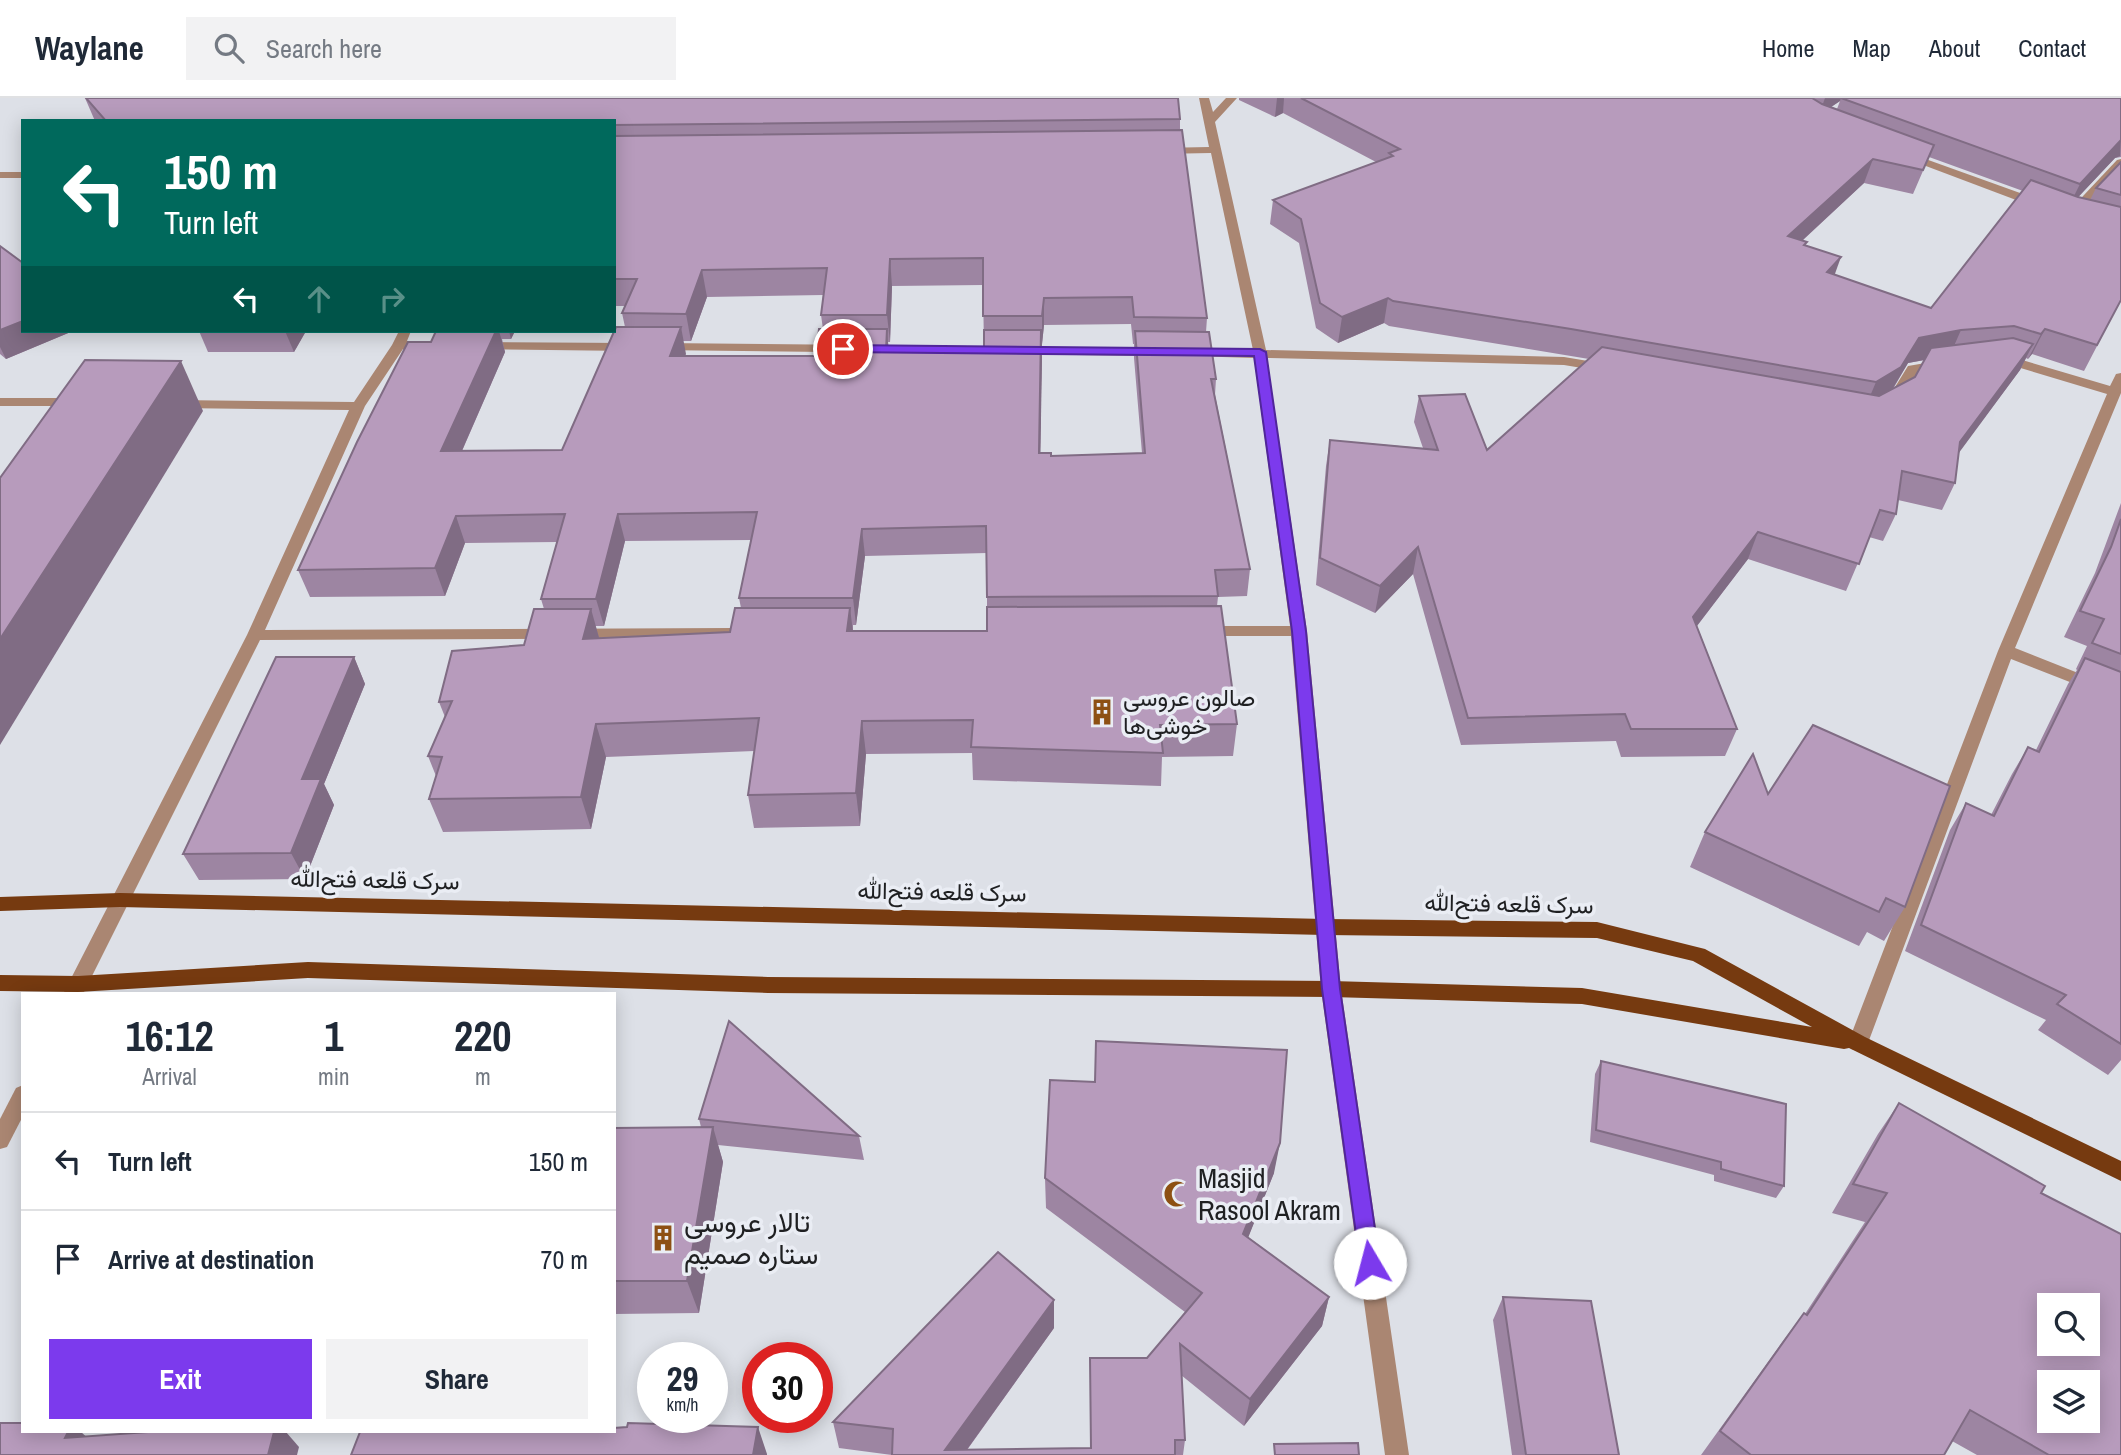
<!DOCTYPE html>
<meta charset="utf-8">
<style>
:root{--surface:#fff;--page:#f2f2f3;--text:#1f2937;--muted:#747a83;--line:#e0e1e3;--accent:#7c3aed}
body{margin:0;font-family:"Archivo Narrow",Vazirmatn,sans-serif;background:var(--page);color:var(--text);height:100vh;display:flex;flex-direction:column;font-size:26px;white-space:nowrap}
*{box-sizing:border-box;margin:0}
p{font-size:23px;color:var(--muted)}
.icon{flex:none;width:38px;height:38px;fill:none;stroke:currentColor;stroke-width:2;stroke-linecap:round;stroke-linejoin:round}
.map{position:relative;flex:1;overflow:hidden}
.details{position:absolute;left:21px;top:894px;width:595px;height:441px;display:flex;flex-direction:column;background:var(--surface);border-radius:0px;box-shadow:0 4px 18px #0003}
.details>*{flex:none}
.top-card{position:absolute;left:21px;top:21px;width:595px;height:214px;border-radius:0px;box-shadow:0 4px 18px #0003;background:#00695c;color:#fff;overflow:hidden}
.tools{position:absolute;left:2037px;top:1195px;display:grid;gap:14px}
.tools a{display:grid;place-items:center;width:63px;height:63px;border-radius:0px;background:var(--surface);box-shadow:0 4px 18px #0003;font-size:35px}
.speed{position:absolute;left:637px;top:1244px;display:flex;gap:14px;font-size:35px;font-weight:700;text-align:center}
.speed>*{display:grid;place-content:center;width:91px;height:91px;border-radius:50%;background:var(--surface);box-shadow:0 4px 18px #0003;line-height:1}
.speed small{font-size:18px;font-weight:400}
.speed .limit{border:10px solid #d22;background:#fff;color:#111}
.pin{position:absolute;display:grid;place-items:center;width:60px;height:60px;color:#fff;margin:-30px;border:4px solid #fff;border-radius:50%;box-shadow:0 2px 7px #0007}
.me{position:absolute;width:77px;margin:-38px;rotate:352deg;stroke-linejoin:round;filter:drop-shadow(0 0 5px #0008)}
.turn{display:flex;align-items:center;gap:24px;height:147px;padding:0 28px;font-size:32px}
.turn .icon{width:91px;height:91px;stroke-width:2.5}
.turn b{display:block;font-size:49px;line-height:60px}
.lanes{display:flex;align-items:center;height:66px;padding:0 28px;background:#0003;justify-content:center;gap:35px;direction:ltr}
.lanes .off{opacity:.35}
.eta{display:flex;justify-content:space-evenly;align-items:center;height:119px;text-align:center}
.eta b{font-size:42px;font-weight:700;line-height:49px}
.cta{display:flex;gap:14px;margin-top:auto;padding:14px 28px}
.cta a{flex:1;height:80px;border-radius:0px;background:var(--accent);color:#fff;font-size:28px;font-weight:700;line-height:80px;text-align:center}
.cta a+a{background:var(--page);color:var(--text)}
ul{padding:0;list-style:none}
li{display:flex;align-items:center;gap:21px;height:98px;padding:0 28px;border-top:2px solid var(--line)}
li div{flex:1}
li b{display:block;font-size:26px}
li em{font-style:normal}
header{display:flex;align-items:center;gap:42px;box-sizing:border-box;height:98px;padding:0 35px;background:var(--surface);border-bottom:2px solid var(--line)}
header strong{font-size:33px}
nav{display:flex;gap:38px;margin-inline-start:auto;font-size:24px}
.search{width:490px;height:63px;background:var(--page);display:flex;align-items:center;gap:18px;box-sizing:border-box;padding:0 24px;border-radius:0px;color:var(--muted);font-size:26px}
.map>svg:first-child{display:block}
</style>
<header>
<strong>Waylane</strong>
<div class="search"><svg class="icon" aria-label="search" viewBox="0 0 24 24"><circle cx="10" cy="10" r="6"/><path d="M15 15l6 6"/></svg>Search here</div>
<nav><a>Home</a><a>Map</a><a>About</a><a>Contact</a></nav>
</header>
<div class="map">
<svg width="2121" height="1357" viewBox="0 0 2121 1357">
<rect width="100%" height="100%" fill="#dde0e7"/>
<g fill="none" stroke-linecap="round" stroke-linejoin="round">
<g fill="#aa8672" fill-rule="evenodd">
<polygon points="1199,0 1209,0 1213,14 1226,0 1237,0 1215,24 1266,252 1564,259 1606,266 1613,270 1606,274 1564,267 1267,260 1307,533 1341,891 1409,1357 1385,1357 1321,891 1291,538 1203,538 1195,533 1203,528 1290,528 1254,260 1190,258 1183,254 1190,250 1253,252 1211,55 1160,56 1154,53 1160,50 1209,49"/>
<polygon points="1906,54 2045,104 2047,107 2037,110 1902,59 1900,57"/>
<polygon points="2121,61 2121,71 2075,121 2067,121 2067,115 2117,62"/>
<rect x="0" y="74" width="23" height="6"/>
<polygon points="399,233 411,233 407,243 430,244 437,248 430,252 403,251 365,308 265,532 731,530 739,535 731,540 260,542 83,896 63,896 247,537 349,312 176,310 169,306 176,302 354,304 392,247"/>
<polygon points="479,244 630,245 637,249 630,253 474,251 472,248"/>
<polygon points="661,245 1158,250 1165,254 1158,258 656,252 656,246"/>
<polygon points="2002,256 2110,288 2116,276 2121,275 2121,295 2015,550 2121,592 2121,604 2011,561 1868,945 1865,951 1858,953 1851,951 1848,945 1998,553 2107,296 1997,263 1995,260"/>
<polygon points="1943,262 1948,263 1948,269 1918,274 1899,305 1889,305 1887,302 1908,268"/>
<polygon points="0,300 78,300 85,304 78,308 0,308"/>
<polygon points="23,987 23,1018 7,1049 0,1051 0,1021 16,990"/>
</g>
<polygon fill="#763a10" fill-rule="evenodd" points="120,795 1325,821 1597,824 1705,851 1865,939 2121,1063 2121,1083 1849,950 1844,951 1582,906 1331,899 768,895 308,880 78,894 0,893 0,877 78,878 308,864 768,879 1331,883 1582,890 1812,929 1693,863 1597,840 1325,837 120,809 0,813 0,799"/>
</g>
<g fill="#9d85a2" fill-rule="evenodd">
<path d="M85,0H1178L1180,21V32L1207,220L1206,234L1216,281L1215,297L1250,471L1247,498L1218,499L1217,508L1237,626L1233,658L1162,659L1161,688L973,682L972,655L866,656L860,728L754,730L748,697L754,653L606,659L591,731L443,734L429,701L436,678L428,658L445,619L439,604L524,547L544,511L541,501L557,444L465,445L445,498L310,499L298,472L431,244L436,233H515L511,241H502L505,254L462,353L562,352L625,229L622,215L625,208H614V23H95ZM983,187L984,252L889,253L888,244H890L892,188ZM823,197L821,217L823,231L816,258H685L683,243H691L707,199ZM1131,226L1133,246H1134V260L1142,355L1051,358L1040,355L1042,246L1044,227ZM751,442L739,500L741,510L730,534L599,540L595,528H604L625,443ZM987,455V533H853V527H856L865,458Z"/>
<path d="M1239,0H2121V59L2115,60L2078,99L2090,102L2096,90L2121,64V202L2084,273L2032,256L2028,261L2026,260L2020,272L1958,355L1955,385L1942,412L1898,402L1896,416L1883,443L1869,439L1846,493L1748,461L1697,528L1737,631L1725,658L1621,659L1616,643L1461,647L1413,476L1375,515L1316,487L1326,368L1330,342L1423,350L1414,324L1419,298L1487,352L1589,261L1389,228L1384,225L1338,245L1316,230L1299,145L1270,126L1273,102L1376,64L1283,15L1275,19L1239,2ZM1840,3L1837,11L1831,9ZM1929,59L2023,93L1931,210L1835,177L1805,148L1807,144L1802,143L1864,85L1913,96ZM1925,262L1915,279L1893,291L1908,265Z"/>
<polygon points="0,148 23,233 73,233 6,261 0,256"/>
<polygon points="199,233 306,233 294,254 208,254"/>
<polygon points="2121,405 2121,962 2108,977 2038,932 2046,922 1905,853 1950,732 1966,705 1991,717 2012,676 2028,649 2036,652 2068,586 2077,572 2076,571 2087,548 2064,539 2095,475"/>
<polygon points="354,559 365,586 324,686 334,707 305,781 199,782 183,756"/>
<polygon points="1768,696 1905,809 1884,843 1867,834 1859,848 1690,769 1705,734"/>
<polygon points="1601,963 1784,1088 1776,1100 1714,1083 1714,1077 1590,1044 1595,976"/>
<polygon points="1899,1005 2041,1095 2121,1357 1977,1357 1952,1343 1944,1357 1701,1357 1783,1243 1804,1215 1805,1216 1865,1124 1832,1115 1878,1036"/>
<polygon points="699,1021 859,1038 864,1062 718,1047 723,1064 699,1215 614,1216 614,1030 701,1029"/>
<polygon points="1274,1075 1248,1139 1329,1199 1322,1228 1244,1328 1181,1277 1185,1342 1183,1357 892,1357 839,1350 833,1324 1054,1230 967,1352 1090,1350 1090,1260 1147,1260 1185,1214 1046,1110 1045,1080"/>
<polygon points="1503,1199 1619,1357 1512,1357 1493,1222"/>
</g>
<g fill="#806c84">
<polygon points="1277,0 1284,0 1283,15 1275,19"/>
<polygon points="1825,0 1841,0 1840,3 1819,17"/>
<polygon points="2121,42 2120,58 2115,60 2068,110 2080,86"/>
<polygon points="1873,61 1864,85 1780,163 1788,138"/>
<polygon points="1841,159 1832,184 1827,174"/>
<polygon points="890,161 892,188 890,244 887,217"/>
<polygon points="702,172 707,199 691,243 686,216"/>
<polygon points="1044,200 1044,227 1042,246 1042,218"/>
<polygon points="1388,200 1384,225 1338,245 1342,219"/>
<polygon points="23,223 23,233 73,233 6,261 0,249 0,232"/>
<polygon points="681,229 686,256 676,284 670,258"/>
<polygon points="887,231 889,258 886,253"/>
<polygon points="2045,231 2032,256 2028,261 2041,236"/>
<polygon points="1041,232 1042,259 1040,382 1039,355"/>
<polygon points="1961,232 1950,257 1908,265 1890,295 1865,310 1876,284 1919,240"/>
<polygon points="285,233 306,233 294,254"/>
<polygon points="496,233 499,233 505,254 450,380 441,353"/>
<polygon points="509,233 515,233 511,241"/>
<polygon points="2033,246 2020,272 1947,371 1960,344"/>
<polygon points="181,263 203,313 0,647 0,541"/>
<polygon points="618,416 625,443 604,528 596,501"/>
<polygon points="456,418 465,445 445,498 435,470"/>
<polygon points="862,431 865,458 856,527 853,500"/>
<polygon points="1758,434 1748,461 1683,546 1693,519"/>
<polygon points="1418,449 1413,476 1375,515 1380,488"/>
<polygon points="850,510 854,542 847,533"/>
<polygon points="591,511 600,543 583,541"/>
<polygon points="354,559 365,586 324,686 334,707 305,781 291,755 302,681"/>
<polygon points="862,623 866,656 860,728 856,695"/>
<polygon points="596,626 606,659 591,731 581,699"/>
<polygon points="713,1029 723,1064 699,1215 687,1183"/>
<polygon points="1280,1045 1274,1075 1238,1165 1243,1136"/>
<polygon points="1329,1199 1322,1228 1244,1328 1250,1301"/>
<polygon points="1054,1202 1054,1230 963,1357 945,1352"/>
<polygon points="758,1329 767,1356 767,1357 753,1357"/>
<polygon points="68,1334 81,1334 100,1351 65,1340"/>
<polygon points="274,1334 286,1334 299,1349 297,1357 268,1357"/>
</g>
<g fill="#b79bbc" stroke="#806c84" stroke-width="2" fill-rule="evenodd">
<polygon points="86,0 1178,0 1180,21 614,27 614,23 106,23"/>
<polygon points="1301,0 1812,0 1822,6 1934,47 1923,72 1873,61 1788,138 1807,144 1804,147 1841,159 1827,174 1931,210 2031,82 2078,99 2121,109 2121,202 2097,247 2045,231 2041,236 2014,228 1961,232 1919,240 1901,269 1876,284 1571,231 1393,203 1388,200 1342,219 1320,205 1301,121 1273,102 1393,58 1389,55 1400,51"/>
<polygon points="1841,0 2121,0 2121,42 2080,86"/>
<polygon points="1182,32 1207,220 1134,219 1132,199 1044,200 1042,218 983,218 983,160 890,161 887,217 821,217 827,170 702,172 686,216 622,215 637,181 614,181 614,38"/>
<polygon points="2121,64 2121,97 2096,90"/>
<polygon points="0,148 23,165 23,223 0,232"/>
<polygon points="616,229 681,229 670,258 816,258 819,231 887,231 886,253 984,252 984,232 1041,232 1039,355 1051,355 1051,358 1145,355 1135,233 1209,234 1216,281 1211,281 1250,471 1215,472 1218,498 987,499 986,428 862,431 853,500 739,500 757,414 618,416 596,501 541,501 565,416 456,418 435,470 298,472 357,344 408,244 431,244 436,233 496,233 441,353 562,352"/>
<polygon points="2013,240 2033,246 1960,344 1955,385 1902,373 1896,416 1880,412 1859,466 1758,434 1693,519 1737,631 1631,631 1625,616 1468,620 1418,449 1380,488 1320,460 1330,342 1438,352 1419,298 1465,296 1487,352 1602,249 1879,298 1915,279 1931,250"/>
<polygon points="85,262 181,263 0,541 0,380"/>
<polygon points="2121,421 2121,556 2092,545 2104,521 2080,513 2111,449"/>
<polygon points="1221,508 1237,626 1160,627 1163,655 971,649 973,622 862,623 856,695 748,697 759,620 596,626 581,699 429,701 442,659 428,658 452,603 439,604 452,553 524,547 534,511 591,511 583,541 730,534 735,510 850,510 847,533 987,533 987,509"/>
<polygon points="276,559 354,559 302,681 321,681 291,755 183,756"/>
<polygon points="2085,560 2121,574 2121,946 2057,906 2066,897 1921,827 1966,705 1994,718 2028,649 2039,654"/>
<polygon points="1813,627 1950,688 1905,809 1886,800 1879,814 1705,734 1753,656 1768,696"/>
<polygon points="729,923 859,1038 699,1021"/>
<polygon points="1096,943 1287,952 1280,1045 1243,1136 1329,1199 1250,1301 1180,1246 1185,1342 1175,1342 1175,1357 892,1357 893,1331 833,1324 998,1154 1054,1202 945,1352 1091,1350 1090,1260 1147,1260 1202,1195 1045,1080 1050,982 1095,984"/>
<polygon points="1601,963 1786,1006 1784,1088 1721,1071 1721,1064 1596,1032"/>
<path d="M1899,1005L2045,1088L2041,1095L2121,1136V1357H2049L1970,1312L1944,1357H1751L1720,1333L1804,1215L1807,1217L1887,1095L1853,1086ZM2049,1208H2088V1246H2049ZM2049,1284H2088V1323H2049Z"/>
<polygon points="713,1029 687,1183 614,1183 614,1030"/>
<polygon points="1503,1199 1591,1203 1619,1357 1526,1357"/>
<polygon points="0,1325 23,1325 23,1334 68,1334 65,1340 148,1334 274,1334 268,1357 0,1357"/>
<polygon points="628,1325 758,1329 753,1357 351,1357 360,1334 614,1334 614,1330 627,1329"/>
<polygon points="1358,1345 1359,1357 1275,1357 1274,1346"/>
</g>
<polygon fill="#7c3aed" stroke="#51269a" stroke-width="2" points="843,247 1260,251 1266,254 1306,533 1340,891 1380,1165 1377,1172 1370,1175 1363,1172 1360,1165 1322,891 1292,533 1254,258 839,254 839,248"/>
<defs>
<g id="building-bare" transform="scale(2.1)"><path d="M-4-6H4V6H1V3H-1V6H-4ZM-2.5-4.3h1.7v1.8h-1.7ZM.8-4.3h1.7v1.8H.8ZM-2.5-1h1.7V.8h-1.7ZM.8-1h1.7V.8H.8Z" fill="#8d5013" stroke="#eaedf4" stroke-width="2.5" paint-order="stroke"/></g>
<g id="mosque-bare" transform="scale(2.1)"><path d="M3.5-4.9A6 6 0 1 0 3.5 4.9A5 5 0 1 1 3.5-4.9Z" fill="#8d5013" stroke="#eaedf4" stroke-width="2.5" paint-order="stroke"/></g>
</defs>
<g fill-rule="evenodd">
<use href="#building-bare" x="1102" y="614"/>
<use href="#mosque-bare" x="1177" y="1096"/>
<use href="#building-bare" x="663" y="1140"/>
</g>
<g text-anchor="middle" stroke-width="7" stroke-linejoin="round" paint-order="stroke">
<g font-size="24" fill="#1f2022" stroke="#eaedf4" text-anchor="start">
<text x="1123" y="608">صالون عروسی<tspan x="1123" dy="28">خوشی‌ها</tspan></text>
</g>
<g font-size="24" fill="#1f2022" stroke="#eaedf4">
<text transform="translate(375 782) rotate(1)" y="8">سرک قلعه فتح‌الله</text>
<text transform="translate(942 794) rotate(1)" y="8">سرک قلعه فتح‌الله</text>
<text transform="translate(1509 806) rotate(1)" y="8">سرک قلعه فتح‌الله</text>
</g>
<g font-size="28" fill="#1f2022" stroke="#eaedf4" text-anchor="start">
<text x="1198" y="1090">Masjid<tspan x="1198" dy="32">Rasool Akram</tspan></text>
<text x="684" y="1134">تالار عروسی<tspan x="684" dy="32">ستاره صمیم</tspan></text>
</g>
</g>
</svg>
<div class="tools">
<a><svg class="icon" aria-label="search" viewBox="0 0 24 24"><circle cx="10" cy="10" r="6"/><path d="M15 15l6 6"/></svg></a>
<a><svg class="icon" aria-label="layers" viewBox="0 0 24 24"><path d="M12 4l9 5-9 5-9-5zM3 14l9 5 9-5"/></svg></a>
</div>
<div class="speed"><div>29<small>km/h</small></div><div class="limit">30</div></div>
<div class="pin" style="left:843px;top:251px;background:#d93025"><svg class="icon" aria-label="arrive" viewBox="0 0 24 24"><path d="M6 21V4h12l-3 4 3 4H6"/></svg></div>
<svg class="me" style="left:1370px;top:1165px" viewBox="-20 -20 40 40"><circle r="19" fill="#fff"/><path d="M0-13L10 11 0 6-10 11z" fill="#7c3aed"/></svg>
<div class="top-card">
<div class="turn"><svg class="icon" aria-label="left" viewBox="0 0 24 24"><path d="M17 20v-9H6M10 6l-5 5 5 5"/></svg><div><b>150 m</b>Turn left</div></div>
<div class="lanes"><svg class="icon" aria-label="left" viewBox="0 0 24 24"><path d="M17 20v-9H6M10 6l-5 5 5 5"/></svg><svg class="icon off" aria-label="ahead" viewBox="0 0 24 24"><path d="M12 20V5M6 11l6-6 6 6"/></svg><svg class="icon off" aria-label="right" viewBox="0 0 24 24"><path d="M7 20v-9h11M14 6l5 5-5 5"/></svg></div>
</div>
<section class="details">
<div class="eta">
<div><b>16:12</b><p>Arrival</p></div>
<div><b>1</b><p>min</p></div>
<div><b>220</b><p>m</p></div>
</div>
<ul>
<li><svg class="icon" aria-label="left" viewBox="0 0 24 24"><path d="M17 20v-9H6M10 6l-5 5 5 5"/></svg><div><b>Turn left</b></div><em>150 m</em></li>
<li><svg class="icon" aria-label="arrive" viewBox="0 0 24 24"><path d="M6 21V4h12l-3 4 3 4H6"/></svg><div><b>Arrive at destination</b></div><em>70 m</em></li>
</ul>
<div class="cta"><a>Exit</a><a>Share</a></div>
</section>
</div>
